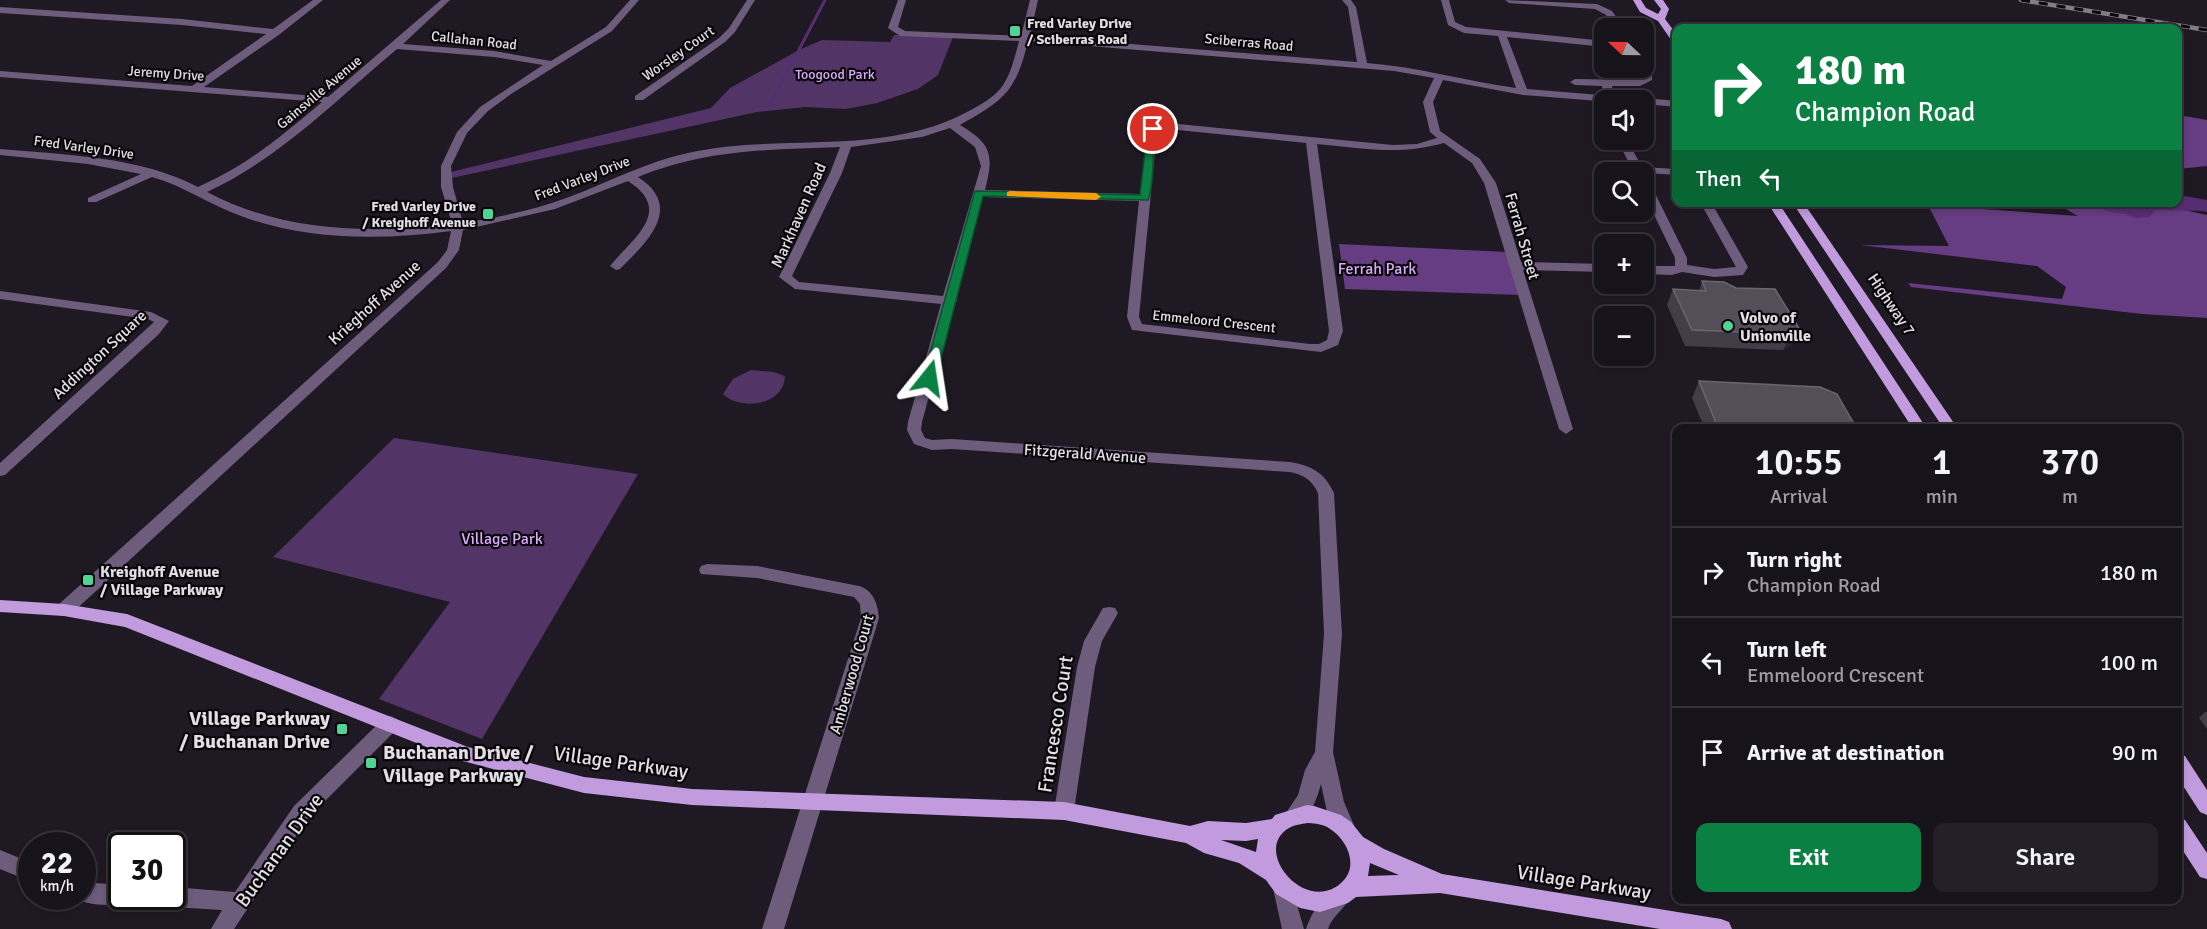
<!DOCTYPE html>
<meta charset="utf-8">
<style>
:root{--surface:#17131a;--page:#242027;--text:#f1f3f6;--muted:#9e9ea2;--line:#363239;--accent:#0b8043}
body{margin:0;font-family:Signika,sans-serif;background:var(--page);color:var(--text);height:100vh;display:flex;flex-direction:column;font-size:22px;white-space:nowrap}
*{box-sizing:border-box;margin:0}
p{font-size:20px;color:var(--muted)}
.icon{flex:none;width:33px;height:33px;fill:none;stroke:currentColor;stroke-width:2;stroke-linecap:round;stroke-linejoin:round}
.map{position:relative;flex:1;overflow:hidden}
.drawer{position:absolute;left:1672px;top:424px;width:510px;height:480px;display:flex;flex-direction:column;background:var(--surface);border-radius:12px;box-shadow:0 3px 9px #0003,0 0 0 2px var(--line)}
.drawer>*{flex:none}
.banner{position:absolute;left:1672px;top:24px;width:510px;height:183px;border-radius:12px;box-shadow:0 3px 9px #0003,0 0 0 2px var(--line);background:#0b8043;color:#fff;overflow:hidden}
.needle{width:39px;rotate:292deg}
.tools{position:absolute;left:1594px;top:18px;display:grid;gap:12px}
.tools a{display:grid;place-items:center;width:60px;height:60px;border-radius:12px;background:var(--surface);box-shadow:0 3px 9px #0003,0 0 0 2px var(--line);font-size:30px}
.speed{position:absolute;left:18px;top:832px;display:flex;gap:12px;font-size:30px;font-weight:700;text-align:center}
.speed>*{display:grid;place-content:center;width:78px;height:78px;border-radius:50%;background:var(--surface);box-shadow:0 3px 9px #0003,0 0 0 2px var(--line);line-height:1}
.speed small{font-size:15px;font-weight:400}
.speed .limit{border:3px solid #111;border-radius:9px;background:#fff;color:#111}
.pin{position:absolute;display:grid;place-items:center;width:51px;height:51px;color:#fff;margin:-26px;border:3px solid #fff;border-radius:50%;box-shadow:0 2px 6px #0007}
.me{position:absolute;width:66px;margin:-33px;rotate:15deg;stroke-linejoin:round;filter:drop-shadow(0 0 4px #0008)}
.turn{display:flex;align-items:center;gap:21px;height:126px;padding:0 24px;font-size:27px}
.turn .icon{width:78px;height:78px;stroke-width:2.5}
.turn b{display:block;font-size:42px;line-height:51px}
.then{display:flex;align-items:center;height:57px;padding:0 24px;background:#0003;gap:12px;font-size:22px}
.eta{display:flex;justify-content:space-evenly;align-items:center;height:102px;text-align:center}
.eta b{font-size:36px;font-weight:600;line-height:42px}
.cta{display:flex;gap:12px;margin-top:auto;padding:12px 24px}
.cta a{flex:1;height:69px;border-radius:12px;background:var(--accent);color:#fff;font-size:24px;font-weight:600;line-height:69px;text-align:center}
.cta a+a{background:var(--page);color:var(--text)}
ul{padding:0;list-style:none}
li{display:flex;align-items:center;gap:18px;height:90px;padding:0 24px;border-top:2px solid var(--line)}
li div{flex:1}
li b{display:block;font-size:22px}
li em{font-style:normal}
.map>svg:first-child{display:block}
</style>
<div class="map">
<svg width="2207" height="929" viewBox="0 0 2207 929">
<rect width="100%" height="100%" fill="#1f1923"/>
<g fill="#523566">
<polygon points="894,35 953,37 938,75 918,89 877,103 846,109 805,107 757,112 447,179 447,173 711,108 730,88 799,50 822,40 890,42"/>
<path d="M751,370L774,372L785,376C784,406 740,411 723,394L733,379Z"/>
<polygon points="394,438 638,474 482,739 379,699 450,602 273,557"/>
</g>
<g fill="#663c82">
<polygon points="2178,115 2207,120 2207,166 2178,169"/>
<polygon points="2055,203 2151,203 2207,215 2207,318 2142,314 1911,287 1908,283 2062,299 2066,287 2037,266 1860,245 1949,246 1928,205 2078,216"/>
<polygon points="1339,244 1507,252 1521,295 1345,289"/>
</g>
<polygon fill="#572d72" points="2177,202 2198,205 2207,202 2207,211 2156,210 2149,217 2136,218 2094,203 2109,203 2141,212 2142,208 2137,203"/>
<g fill="none" stroke-linecap="round" stroke-linejoin="round">
<polyline stroke="#572d72" stroke-width="3" points="770,105 825,0"/>
<path fill="#572d72" fill-rule="evenodd" d="M2178,195L2207,200V212C2197,210 2184,206 2174,207C2148,210 2136,218 2108,211C2102,209 2096,208 2092,202H2178Z"/>
<g fill="#6d5c7b" fill-rule="evenodd">
<path d="M313,0H323L280,34L204,87L328,97L441,0H450L403,44L494,51L551,61L606,27L630,0H639L612,31L511,94L488,111L467,133L451,166L453,187L463,223C499,217 535,210 569,197C609,182 646,162 688,153C780,132 883,158 969,111C980,105 993,98 1001,88C1011,75 1015,56 1019,41L900,36L888,28L898,0H906L898,27L905,31L1021,36L1030,0H1038L1030,36L1357,62L1348,7L1342,0H1351L1356,7L1367,63C1419,67 1465,81 1516,88L1498,36L1464,33L1448,25L1441,0H1449L1455,22L1466,27L1605,41V47L1507,37L1527,89L1600,95L1603,92L1602,86L1575,85L1570,82L1575,79L1639,80L1642,79L1640,68H1644V63L1647,64L1652,72V80L1640,86H1612L1613,93L1611,96L1631,97L1636,100H1605V107L1598,101L1523,95L1443,80L1433,102L1440,131L1480,159L1496,183L1521,262L1605,264V272L1523,270L1573,429L1566,434L1559,429L1484,183L1472,163L1444,143C1398,156 1363,148 1317,144L1343,331L1338,345L1321,352L1132,330L1127,317L1139,201L983,197L956,298L957,301L954,304L922,422L921,430L925,438L932,440L952,439L1290,462C1312,466 1324,472 1334,493L1342,634L1333,752L1344,802L1356,830L1353,836L1346,839L1339,836L1327,812L1321,784C1317,799 1310,819 1294,825L1287,822L1284,816L1298,795L1305,770L1315,752L1324,634L1318,493C1312,480 1304,475 1290,472L952,449L932,450L914,444L907,430L908,422L941,304L795,289L779,277L830,173L840,147C767,150 707,149 638,177C684,207 648,241 620,269L616,270L610,266C632,239 675,211 628,181L555,209L463,230L459,250L446,268L70,615L64,616L58,615L56,610L58,605L438,262L447,250L451,231C382,240 307,241 241,216C210,205 184,186 152,177L96,202H88V198L141,174L88,164L0,155V149C65,155 139,156 198,187C249,164 279,138 322,102L0,77V71L192,86L266,34L182,25L0,13V7L182,19L273,29ZM1028,41L1394,71L1434,78L1423,102L1430,132L1437,138L1417,144L1393,145L1168,123L1149,128L1144,136L1145,152L1140,194L985,190C994,155 992,144 960,125C1004,100 1016,92 1028,41ZM397,49L494,57L543,65L480,107L457,132L441,166V187L452,224C367,234 283,232 207,192C279,159 336,100 397,49ZM950,128L975,147L981,166L943,296L799,282L792,276L842,173L851,147L922,137ZM1168,129L1306,143L1329,331L1327,340L1319,344H1310L1142,324L1139,317L1155,152L1154,136L1157,132Z"/>
<polygon points="747,0 755,0 735,32 725,42 643,100 635,100 635,96 719,38 729,28"/>
<polygon points="1505,0 1597,4 1612,11 1624,28 1615,28 1606,15 1595,9 1509,3"/>
<polygon points="1644,98 1677,101 1677,107 1644,104 1644,100 1639,100"/>
<polygon points="1617,140 1627,140 1642,167 1677,169 1677,175 1634,172"/>
<polygon points="1644,180 1650,183 1687,258 1687,265 1714,269 1736,267 1700,202 1711,202 1748,267 1743,275 1714,277 1682,272 1672,275 1644,274 1644,266 1675,266 1675,258 1644,194"/>
<polygon points="0,291 151,312 169,321 159,334 5,475 0,476 0,463 154,322 148,319 0,299"/>
<path d="M707,564L757,566L859,586C873,590 878,604 879,618L784,929H762L861,618L860,604L854,597L757,578L701,574L699,570L701,566Z"/>
<polygon points="1109,607 1115,608 1118,613 1102,641 1095,667 1074,811 1071,817 1064,820 1057,817 1054,811 1077,667 1084,641 1103,608"/>
<polygon points="390,716 397,719 399,724 397,729 308,818 234,929 211,929 222,910 172,907 165,904 162,897 172,897 172,887 235,892 294,806 383,719"/>
<polygon points="0,850 32,863 32,882 0,869"/>
<polygon points="1283,878 1290,881 1304,929 1282,929 1273,888 1276,881"/>
<path d="M82,882L122,885V897H132L129,902C116,907 85,906 74,897H82Z"/>
<path d="M1340,887L1347,890L1350,897C1345,909 1332,916 1328,929H1306C1312,912 1322,894 1340,887Z"/>
</g>
<g fill="#c19bdd" fill-rule="evenodd">
<polygon points="1633,0 1641,0 1646,8 1658,14 1661,9 1654,0 1663,0 1669,9 1665,19 1677,35 1677,45 1674,44 1658,21 1640,12"/>
<polygon points="1767,202 1778,202 1927,429 1913,429"/>
<polygon points="1792,202 1803,202 1958,429 1944,429"/>
<path d="M0,600L64,604L127,614L468,747L584,777L692,789L1064,802L1190,826L1208,821L1246,823L1272,819L1275,815L1307,805L1314,806L1341,815L1351,822L1363,837L1384,849L1442,874L1721,919L1729,922L1732,929H1660L1440,893L1356,897L1348,903L1320,912L1300,908L1276,894L1266,880L1239,863L1204,853L1186,843L1064,820L692,805L584,793L459,760L125,627L64,616L0,612ZM1307,823C1313,823 1320,824 1325,826C1346,836 1361,866 1341,883C1305,915 1251,850 1289,828C1294,825 1302,824 1307,823ZM1258,839L1256,852L1221,840L1246,841ZM1370,863L1399,875L1368,876Z"/>
<polygon points="2178,754 2185,756 2207,790 2207,815 2200,812 2178,778"/>
<polygon points="2178,817 2185,820 2207,853 2207,879 2200,877 2178,843"/>
</g>
<g stroke="#827d85" stroke-width="4.5">
<polyline id="rail" points="2021,0 2207,30"/>
</g>
<use href="#rail" stroke="#080609" stroke-width="3" stroke-dasharray="9" stroke-linecap="butt"/>
</g>
<g fill="#433d48">
<polygon points="1702,281 1799,328 1791,345 1783,350 1685,346 1667,305 1673,289 1699,291"/>
<polygon points="1699,381 1857,429 1705,429 1692,398"/>
<polygon points="2205,712 2207,712 2207,729 2199,718"/>
</g>
<polygon fill="#2d2732" points="1799,328 1791,345 1783,350 1791,334"/>
<g fill="#544e59" stroke="#6a656f" stroke-width="1.5">
<polygon points="1702,281 1724,282 1736,288 1775,289 1799,328 1791,334 1692,330 1673,289 1706,291"/>
<polygon points="1699,381 1820,387 1837,394 1857,429 1763,429 1760,425 1716,423"/>
</g>
<path fill="#0b8043" stroke="#07532c" stroke-width="1.5" d="M1150,127L1158,129C1150,144 1156,181 1148,200L983,196L936,378L934,380H925L923,378L975,191L1140,195L1145,152V136Z"/>
<polygon fill="#f59e0b" points="1010,191 1096,193 1101,197 1096,200 1007,196 1007,192"/>
<g fill="#51d397" stroke="#080609" stroke-width="2">
<rect x="1009" y="25" width="12" height="12" rx="3"/>
<rect x="482" y="208" width="12" height="12" rx="3"/>
<circle cx="1728" cy="326" r="6"/>
<rect x="82" y="574" width="12" height="12" rx="3"/>
<rect x="336" y="723" width="12" height="12" rx="3"/>
<rect x="365" y="757" width="12" height="12" rx="3"/>
</g>
<g text-anchor="middle" stroke-width="4.5" stroke-linejoin="round" paint-order="stroke">
<g font-size="14" font-weight="bold" fill="#e2dee5" stroke="#080609" text-anchor="start">
<text x="1027" y="28">Fred Varley Drive<tspan x="1027" dy="16">/ Sciberras Road</tspan></text>
<text x="476" y="211" text-anchor="end">Fred Varley Drive<tspan x="476" dy="16">/ Kreighoff Avenue</tspan></text>
</g>
<g font-size="14" fill="#e2dee5" stroke="#080609">
<text transform="translate(474 40) rotate(6)" y="5">Callahan Road</text>
<text transform="translate(1249 42) rotate(5)" y="5">Sciberras Road</text>
<text transform="translate(678 53) rotate(-35)" y="5">Worsley Court</text>
<text transform="translate(166 73) rotate(4)" y="5">Jeremy Drive</text>
<text transform="translate(319 92) rotate(-40)" y="5">Gainsville Avenue</text>
<text transform="translate(84 147) rotate(8)" y="5">Fred Varley Drive</text>
<text transform="translate(582 178) rotate(-21)" y="5">Fred Varley Drive</text>
<text transform="translate(1214 321) rotate(6)" y="5">Emmeloord Crescent</text>
</g>
<g font-size="14" fill="#d9abfb" stroke="#080609">
<text x="835" y="79">Toogood Park</text>
</g>
<g font-size="16" fill="#e2dee5" stroke="#080609">
<text transform="translate(798 215) rotate(-66)" y="6">Markhaven Road</text>
<text transform="translate(1523 236) rotate(74)" y="6">Ferrah Street</text>
<text transform="translate(374 302) rotate(-42)" y="6">Krieghoff Avenue</text>
<text transform="translate(1892 304) rotate(56)" y="6">Highway 7</text>
<text transform="translate(99 354) rotate(-43)" y="6">Addington Square</text>
<text transform="translate(1085 453) rotate(4)" y="6">Fitzgerald Avenue</text>
<text transform="translate(851 674) rotate(-74)" y="6">Amberwood Court</text>
</g>
<g font-size="16" fill="#d9abfb" stroke="#080609">
<text x="1377" y="274">Ferrah Park</text>
<text x="502" y="544">Village Park</text>
</g>
<g font-size="16" font-weight="bold" fill="#e2dee5" stroke="#080609" text-anchor="start">
<text x="1740" y="323">Volvo of<tspan x="1740" dy="18">Unionville</tspan></text>
<text x="100" y="577">Kreighoff Avenue<tspan x="100" dy="18">/ Village Parkway</tspan></text>
</g>
<g font-size="20" font-weight="bold" fill="#e2dee5" stroke="#080609" text-anchor="end">
<text x="330" y="725">Village Parkway<tspan x="330" dy="23">/ Buchanan Drive</tspan></text>
<text x="383" y="759" text-anchor="start">Buchanan Drive /<tspan x="383" dy="23">Village Parkway</tspan></text>
</g>
<g font-size="20" fill="#e2dee5" stroke="#080609">
<text transform="translate(1055 724) rotate(-81)" y="7">Francesco Court</text>
<text transform="translate(621 762) rotate(8)" y="7">Village Parkway</text>
<text transform="translate(279 850) rotate(-54)" y="7">Buchanan Drive</text>
<text transform="translate(1584 882) rotate(9)" y="7">Village Parkway</text>
</g>
</g>
</svg>
<div class="tools">
<a><svg class="needle" viewBox="-14 -14 28 28"><path d="M0-13l5 13h-10z" fill="#e53935"/><path d="M0 13l5-13h-10z" fill="#9e9ea2"/></svg></a>
<a><svg class="icon" aria-label="sound" viewBox="0 0 24 24"><path d="M4 9h4l5-4v14l-5-4H4zM17 9q2 3 0 6"/></svg></a>
<a><svg class="icon" aria-label="search" viewBox="0 0 24 24"><circle cx="10" cy="10" r="6"/><path d="M15 15l6 6"/></svg></a>
<a>+</a>
<a>−</a>
</div>
<div class="speed"><div>22<small>km/h</small></div><div class="limit">30</div></div>
<div class="pin" style="left:1153px;top:129px;background:#d93025"><svg class="icon" aria-label="arrive" viewBox="0 0 24 24"><path d="M6 21V4h12l-3 4 3 4H6"/></svg></div>
<svg class="me" style="left:929px;top:378px" viewBox="-20 -20 40 40"><path d="M0-17L14 15 0 8-14 15z" fill="#0b8043" stroke="#fff" stroke-width="4"/></svg>
<div class="banner">
<div class="turn"><svg class="icon" aria-label="right" viewBox="0 0 24 24"><path d="M7 20v-9h11M14 6l5 5-5 5"/></svg><div><b>180 m</b>Champion Road</div></div>
<div class="then">Then<svg class="icon" aria-label="left" viewBox="0 0 24 24"><path d="M17 20v-9H6M10 6l-5 5 5 5"/></svg></div>
</div>
<section class="drawer">
<div class="eta">
<div><b>10:55</b><p>Arrival</p></div>
<div><b>1</b><p>min</p></div>
<div><b>370</b><p>m</p></div>
</div>
<ul>
<li><svg class="icon" aria-label="right" viewBox="0 0 24 24"><path d="M7 20v-9h11M14 6l5 5-5 5"/></svg><div><b>Turn right</b><p>Champion Road</p></div><em>180 m</em></li>
<li><svg class="icon" aria-label="left" viewBox="0 0 24 24"><path d="M17 20v-9H6M10 6l-5 5 5 5"/></svg><div><b>Turn left</b><p>Emmeloord Crescent</p></div><em>100 m</em></li>
<li><svg class="icon" aria-label="arrive" viewBox="0 0 24 24"><path d="M6 21V4h12l-3 4 3 4H6"/></svg><div><b>Arrive at destination</b></div><em>90 m</em></li>
</ul>
<div class="cta"><a>Exit</a><a>Share</a></div>
</section>
</div>
